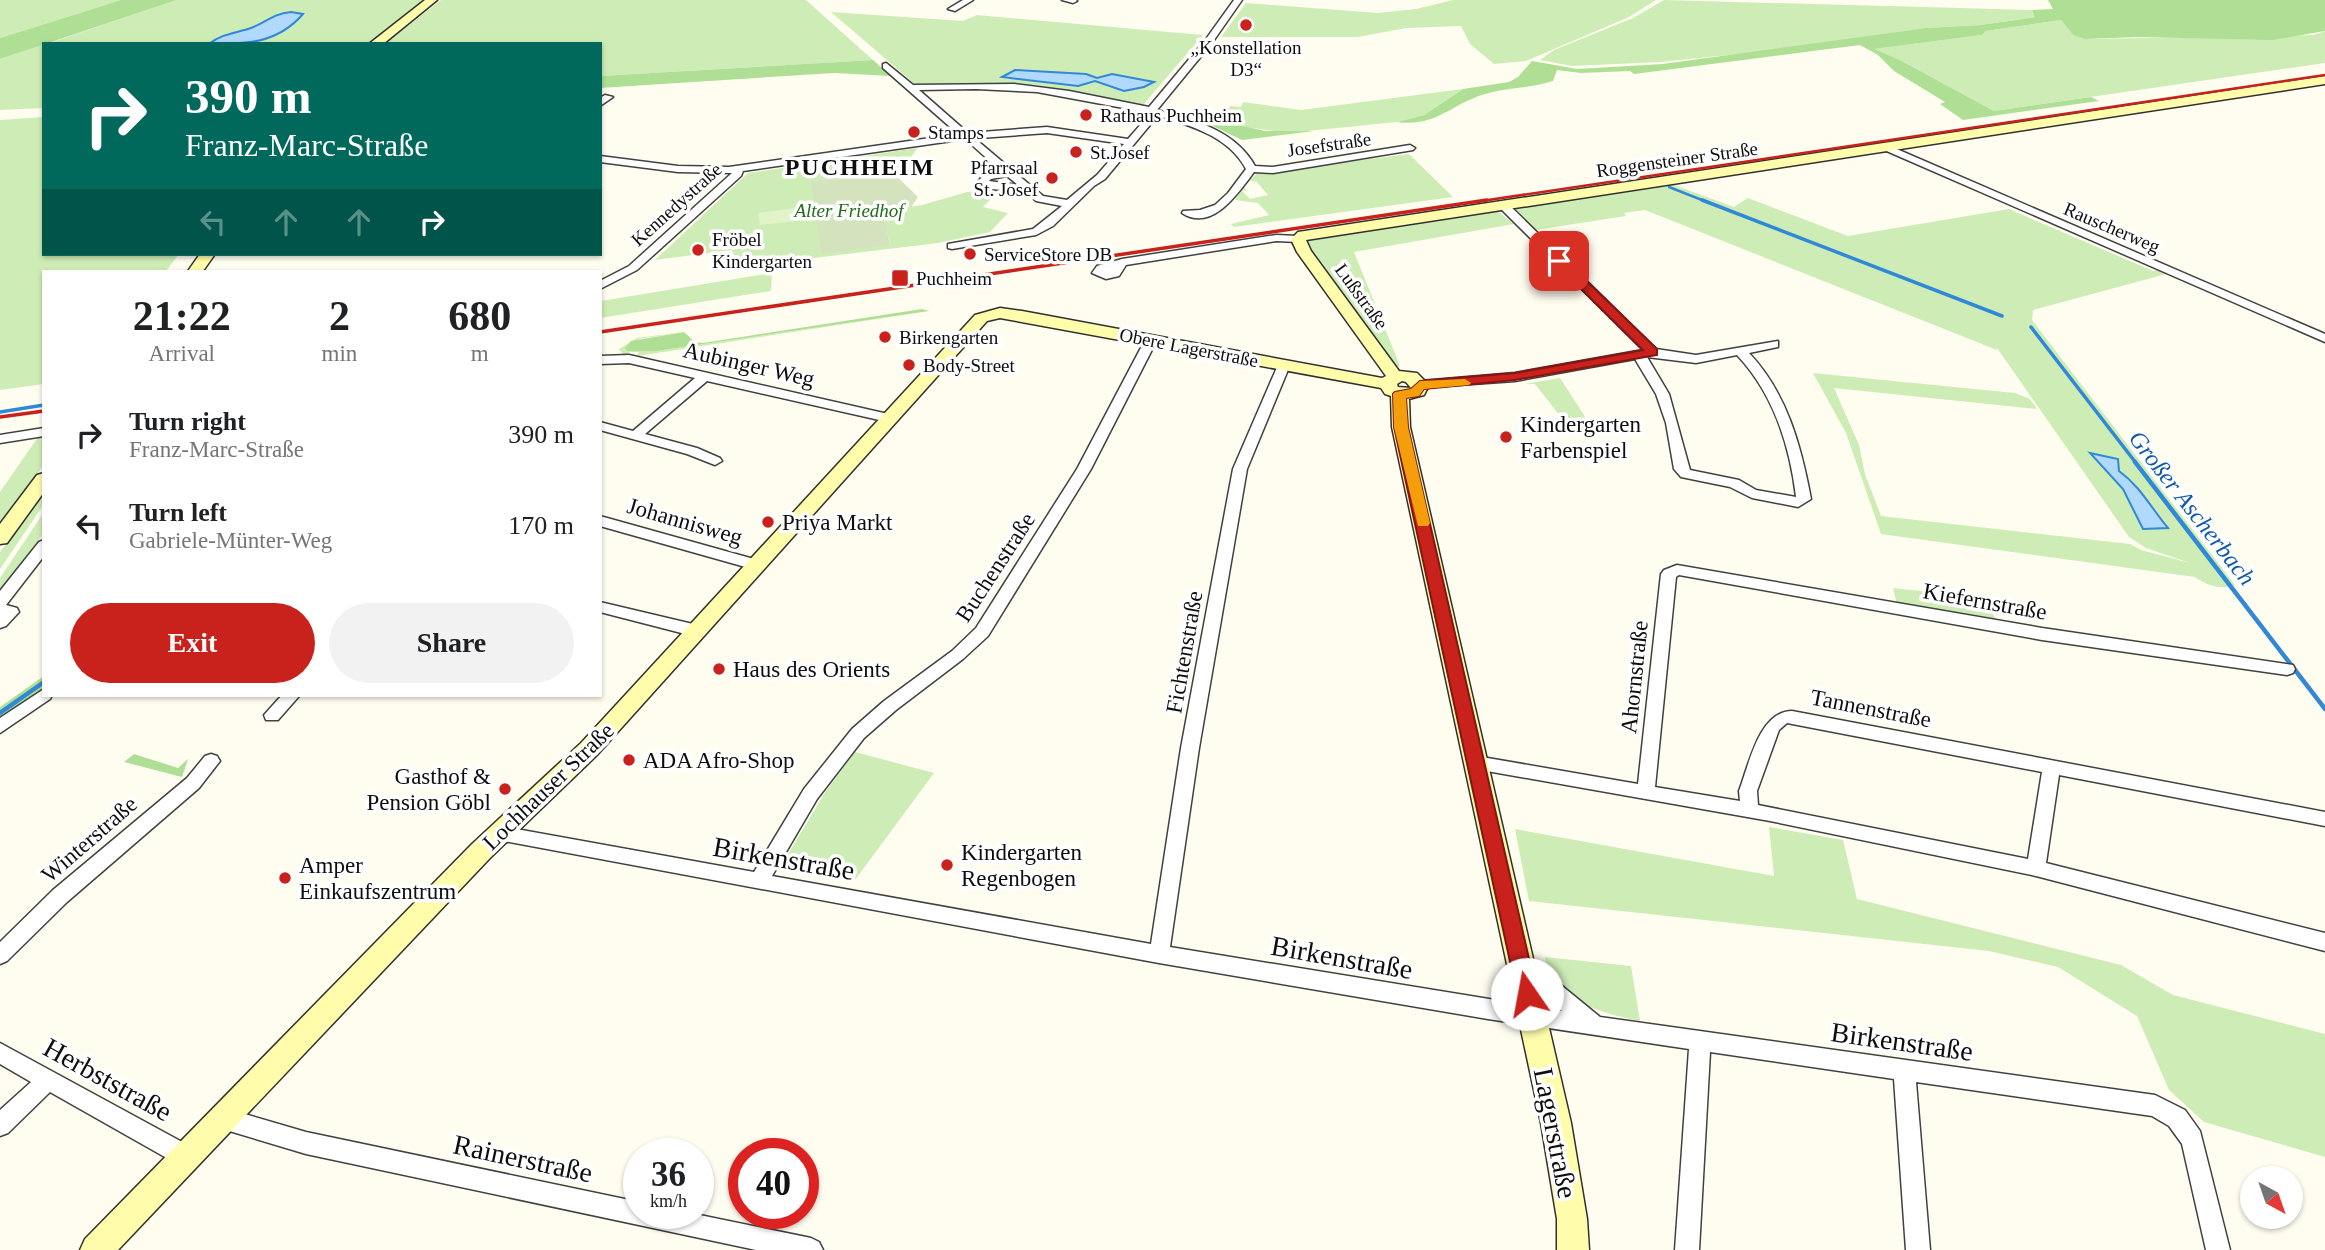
<!DOCTYPE html>
<meta charset="utf-8">
<style>
:root{--surface:#fff;--page:#f2f2f2;--text:#202124;--muted:#757577;--accent:#c9211b}
body{margin:0;font-family:Georgia,serif;background:var(--page);color:var(--text);height:100vh;display:flex;flex-direction:column;font-size:26px;white-space:nowrap}
*{box-sizing:border-box;margin:0}
p{font-size:23px;color:var(--muted)}
.icon{flex:none;width:38px;height:38px;fill:none;stroke:currentColor;stroke-width:2;stroke-linecap:round;stroke-linejoin:round}
.map{position:relative;flex:1;overflow:hidden}
.drawer{position:absolute;left:42px;top:270px;width:560px;height:427px;display:flex;flex-direction:column;background:var(--surface);border-radius:0px;box-shadow:0 2px 5px #0004}
.drawer>*{flex:none}
.banner{position:absolute;left:42px;top:42px;width:560px;height:214px;border-radius:0px;box-shadow:0 2px 5px #0004;background:#00695c;color:#fff;overflow:hidden}
.needle{width:46px;rotate:140deg}
.fabs{position:absolute;left:2240px;top:1166px;display:grid;gap:14px}
.fabs a{display:grid;place-items:center;width:63px;height:63px;border-radius:50%;background:var(--surface);box-shadow:0 2px 5px #0004;font-size:35px}
.speed{position:absolute;left:623px;top:1138px;display:flex;gap:14px;font-size:35px;font-weight:700;text-align:center}
.speed>*{display:grid;place-content:center;width:91px;height:91px;border-radius:50%;background:var(--surface);box-shadow:0 2px 5px #0004;line-height:1}
.speed small{font-size:18px;font-weight:400}
.speed .limit{border:10px solid #d22;background:#fff;color:#111}
.pin{position:absolute;display:grid;place-items:center;width:60px;height:60px;color:#fff;margin:-30px;border-radius:14px;box-shadow:0 4px 10px #0006}
.me{position:absolute;width:77px;margin:-38px;rotate:348deg;stroke-linejoin:round;filter:drop-shadow(0 0 5px #0008)}
.turn{display:flex;align-items:center;gap:24px;height:147px;padding:0 28px;font-size:32px}
.turn .icon{width:91px;height:91px;stroke-width:2.5}
.turn b{display:block;font-size:49px;line-height:60px}
.lanes{display:flex;align-items:center;height:66px;padding:0 28px;background:#0003;justify-content:center;gap:35px;direction:ltr}
.lanes .off{opacity:.35}
.eta{display:flex;justify-content:space-evenly;align-items:center;height:119px;text-align:center}
.eta b{font-size:42px;font-weight:600;line-height:49px}
.primary-button{display:flex;gap:14px;margin-top:auto;padding:14px 28px}
.primary-button a{flex:1;height:80px;border-radius:42px;background:var(--accent);color:#fff;font-size:28px;font-weight:600;line-height:80px;text-align:center}
.primary-button a+a{background:var(--page);color:var(--text)}
ul{padding:0;list-style:none}
li{display:flex;align-items:center;gap:21px;height:91px;padding:0 28px}
li div{flex:1}
li b{display:block;font-size:26px}
li em{font-style:normal}
.map>svg:first-child{display:block}
</style>
<div class="map">
<svg width="2325" height="1250" viewBox="0 0 2325 1250">
<rect width="100%" height="100%" fill="#fffdf0"/>
<g fill="#ceedb6">
<polygon points="0,0 121,0 0,38"/>
<polygon points="177,0 425,0 370,44 46,44"/>
<polygon points="441,0 806,0 873,60 600,76 600,44 385,44"/>
<polygon points="1453,0 1656,0 1629,17 1526,61 1494,64 1470,44 1461,26 1406,28 1358,37 1221,37 1246,3 1378,13 1416,9"/>
<polygon points="1664,0 2032,10 2036,17 1981,25 1926,28 1768,51 1660,62 1572,66 1540,60 1554,50 1633,18"/>
<polygon points="831,12 963,21 977,15 1203,35 1143,105 1018,85 916,85"/>
<polygon points="2061,20 2073,35 2086,39 2314,35 2325,31 2325,63 1994,111 1900,60 1873,49 1982,35 1986,31"/>
<polygon points="44,44 44,108 0,110 0,59"/>
<polygon points="1463,89 1424,115 1397,122 1288,133 1238,126 1216,117 1231,106 1241,107 1243,102 1301,110"/>
<polygon points="44,117 44,254 179,254 166,271 44,271 44,384 0,390 0,120"/>
<polygon points="917,148 903,171 811,181 890,244 882,211 922,205 967,192 1000,189 983,207 1008,213 990,232 938,243 739,267 738,255 734,255 732,250 655,260 748,173"/>
<polygon points="1409,154 1453,197 1234,227 1231,224 1269,215 1258,203 1235,200 1244,187 1246,190 1242,191 1250,199 1268,195 1256,181 1248,181 1258,173"/>
<path d="M1666,182L1734,207L1748,198L1848,236L2009,209L2153,271L2162,269L2170,273L2033,310L2032,320L2235,585C2220,590 2208,586 2195,577L1881,534L1846,433L1813,373L2015,393L2030,399L2037,409L1834,388L1859,445L1865,474L1881,516L2130,544L2141,550L2190,563L2146,548L2129,537L1997,348V350L1645,210L1624,213L1626,216L1535,230L1515,212V207Z"/>
<polygon points="1496,210 1514,224 1354,252 1400,366 1396,366 1305,244 1307,240"/>
<polygon points="772,273 771,291 600,318 601,301"/>
<polygon points="929,311 644,355 637,356 639,352 630,352 624,356 619,349 637,338 684,332 639,339 627,351 657,351"/>
<polygon points="1560,378 1589,423 1568,426 1535,384 1525,384"/>
<polygon points="44,436 44,465 0,522 0,492 38,437"/>
<polygon points="44,494 44,504 0,569 0,552"/>
<polygon points="44,512 44,533 0,590 0,578"/>
<polygon points="1893,588 1986,598 1996,620 1897,605"/>
<polygon points="855,752 934,773 855,880 792,867 788,861 788,854 826,791"/>
<polygon points="1769,827 1843,840 1857,899 2121,965 2173,995 2325,1034 2325,1157 2204,1122 2169,1090 2137,1016 2058,967 1989,951 1529,901 1515,829 1774,876"/>
<path d="M1545,957L1631,966L1640,1021C1613,1016 1560,1002 1548,974C1546,969 1546,962 1545,957Z"/>
</g>
<g fill="#afdf94">
<polygon points="121,0 177,0 0,59 0,38"/>
<path d="M2048,0H2325V31L2273,40L2138,37L2085,39L2073,35L2061,20L1986,31L1982,35L1874,49L1900,60L1994,111L2091,97L2099,101L1963,120L1940,104L1945,102L1894,71L1878,55L1860,45L1634,74L1630,71L1581,73L1557,70L1553,81C1532,88 1510,87 1489,93C1454,101 1437,128 1397,122L1424,115L1463,89L1509,82L1518,77L1532,61L1577,69L1663,64L1926,28L1981,25L2035,17L2032,10L2053,9Z"/>
<polygon points="873,60 891,76 834,73 600,88 600,76"/>
<polygon points="1196,118 1208,118 1265,131 1314,131 1242,140"/>
<polygon points="922,309 929,311 657,351 627,351 625,348 631,341 684,332 695,342 703,343"/>
<polygon points="44,676 44,690 0,721 0,707"/>
<polygon points="134,754 178,768 188,759 182,777 124,762"/>
</g>
<polygon fill="#d4e3be" points="892,172 918,197 911,207 883,211 890,245 821,254 811,181"/>
<polygon fill="#e1f3c8" points="803,207 805,220 760,225 758,213"/>
<g fill="#b0d9fb" stroke="#3188d7" stroke-width="2">
<path d="M291,12L303,14C277,44 246,44 209,44C221,34 236,33 251,28C267,22 272,14 291,12Z"/>
<polygon points="1015,70 1086,74 1097,78 1112,74 1154,82 1144,87 1124,91 1095,81 1078,86 1002,77"/>
<path d="M2090,453L2118,459L2119,471C2141,487 2151,508 2168,528L2143,529L2123,489Z"/>
</g>
<g fill="none" stroke-linecap="round" stroke-linejoin="round">
<polyline stroke="#3188d7" stroke-width="2.5" points="1669,187 1707,202"/>
<g stroke="#3188d7" stroke-width="3.5">
<polyline points="1702,200 2002,316"/>
<polyline points="2031,327 2136,463"/>
<polyline points="0,412 44,405"/>
</g>
<g stroke="#3188d7" stroke-width="4.5">
<polyline points="2135,462 2325,709"/>
<polyline points="0,713 44,682"/>
</g>
<g stroke="#414141" stroke-width="3">
<g id="street">
<polygon points="963,0 973,0 955,11 948,9"/>
<polygon points="1062,0 1076,0 1077,1 1073,3"/>
<path d="M1234,0H1242L1212,43L1157,110C1194,120 1235,130 1255,166L1273,167L1410,145L1415,148L1413,150L1273,173L1254,172C1239,192 1212,233 1182,213L1183,211L1200,210L1215,205L1228,193L1246,169C1228,135 1188,125 1153,114L1150,118V125L1105,179L1094,186L1053,226L1036,235L952,249L948,248V244L1033,229L1062,206L1036,201L1026,192L991,189L978,182L984,174L1001,171L973,146V142H979L1043,196L1067,200L1097,175L1124,144L1047,133L966,139L743,171L741,176L637,270L600,289V281L629,266L732,173L678,172L600,162V156L678,166L729,167L958,134L883,68V64L886,63L913,85L1014,84L1069,91L1149,107L1206,39ZM976,89L1037,92L1145,112L1140,118L1142,123L1128,139L1047,127L968,133L919,90ZM1007,176L1018,185L989,181L991,179Z"/>
<polygon points="605,95 613,97 600,106 600,98"/>
<polygon points="1885,144 2325,334 2325,342 1882,149 1880,147"/>
<path d="M1498,202H1506L1656,349L1696,355L1778,341V347L1749,353C1787,393 1801,446 1811,499L1798,507L1752,498L1730,487L1681,477L1674,469L1666,423L1656,394L1635,359L1515,381L1415,388L1414,385L1420,381L1515,373L1643,350L1498,206ZM1737,355C1773,393 1790,446 1796,497L1756,490L1739,480L1690,470L1669,394L1647,357L1696,363Z"/>
<polygon points="1276,235 1298,236 1304,239 1298,242 1276,241 1126,265 1119,276 1106,279 1092,273 1097,266 1122,259"/>
<polygon points="1151,336 1157,340 1091,469 988,636 963,659 896,710 864,738 817,799 772,876 1151,944 1181,748 1233,469 1278,365 1280,362 1288,362 1290,365 1247,469 1199,748 1170,947 1562,1011 1515,971 1512,965 1515,959 1522,956 1529,959 1600,1017 2155,1095 2185,1110 2200,1131 2230,1250 2206,1250 2182,1144 2169,1126 2152,1116 1916,1082 1930,1250 1906,1250 1894,1079 1710,1052 1699,1250 1675,1250 1689,1049 1488,1019 1159,963 493,839 490,834 493,829 499,826 754,872 804,789 852,729 884,701 952,651 976,628 1077,469 1145,340"/>
<polygon points="629,355 888,414 895,418 888,422 707,381 645,434 697,448 720,458 722,461 715,465 687,454 600,430 600,422 633,431 695,378 629,363 600,364 600,356"/>
<polygon points="44,428 44,436 0,443 0,435"/>
<polygon points="600,516 761,561 764,565 756,570 600,526"/>
<polygon points="44,540 44,556 6,605 17,608 19,612 6,626 0,628 0,591 39,542"/>
<path d="M1677,565L2042,628L2293,665L2295,669L2293,673L2287,675L2042,640L1679,575L1676,577L1655,787L1740,801L1739,791C1749,765 1759,711 1792,711L2325,812V826L2059,775L2046,863L2325,933V951L2036,876L1770,821L1470,768L1467,763L1470,758L1476,756L1638,784L1661,574L1664,570ZM1787,723L2042,772L2028,859L1758,805L1757,791L1779,730Z"/>
<polygon points="600,602 697,625 705,631 697,637 600,612"/>
<polygon points="44,689 44,695 52,695 50,699 0,733 0,718"/>
<polygon points="282,695 300,695 278,720 266,720 264,715"/>
<polygon points="211,754 217,756 220,761 199,788 67,902 7,961 0,964 0,942 53,890 187,778 205,756"/>
<polygon points="0,1043 195,1149 198,1157 195,1165 187,1168 179,1165 50,1092 8,1133 0,1136 0,1110 31,1082 0,1064"/>
<polygon points="224,1108 306,1132 639,1202 639,1213 690,1213 811,1238 819,1242 823,1250 756,1250 306,1154 216,1127 213,1119 216,1111"/>
</g>
</g>
<g stroke="#303030" stroke-width="3">
<g id="secondary">
<polygon points="425,0 437,0 383,44 369,44"/>
<path d="M2325,76V84L1306,240L1311,251L1399,371L1417,373L1429,385L1424,395L1409,399L1410,427L1571,1123L1587,1219L1589,1250H1557V1219L1541,1123L1392,427L1391,396L1385,394L1381,388L1000,318L987,321L597,755L490,858L118,1250H80L85,1239L472,844L581,743L975,315L1000,308L1022,311L1382,378L1386,376L1297,252L1291,239L1298,232ZM1402,381L1406,382L1411,388L1398,387L1397,384Z"/>
<polygon points="200,254 215,254 203,271 188,271"/>
<polygon points="44,473 44,492 7,543 0,544 0,524 37,475"/>
</g>
</g>
<use href="#street" fill="#fff" fill-rule="evenodd"/>
<use href="#secondary" fill="#fffcab" fill-rule="evenodd"/>
<polyline stroke="#c9211b" stroke-width="2.5" points="1475,202 2325,75"/>
<g stroke="#c9211b" stroke-width="3.5">
<polyline points="600,332 1487,200"/>
<polyline points="0,417 44,411"/>
</g>
</g>
<polygon fill="#c9211b" stroke="#831512" stroke-width="2" points="1555,258 1563,258 1657,349 1657,355 1515,380 1424,389 1419,396 1406,398 1408,427 1537,994 1534,1001 1527,1004 1520,1001 1517,994 1394,427 1393,394 1395,392 1411,389 1420,381 1515,373 1643,350 1555,263"/>
<polygon fill="#f59e0b" points="1465,379 1471,383 1469,385 1424,389 1419,396 1406,398 1408,427 1430,523 1428,526 1418,526 1394,427 1393,394 1395,392 1411,389 1420,381"/>
<g fill="#c9211b" stroke="#fff" stroke-width="2.5">
<circle cx="1246" cy="25" r="7"/>
<circle cx="1086" cy="115" r="7"/>
<circle cx="914" cy="132" r="7"/>
<circle cx="1076" cy="152" r="7"/>
<circle cx="1052" cy="178" r="7"/>
<circle cx="698" cy="250" r="7"/>
<circle cx="970" cy="254" r="7"/>
<rect x="891" y="269" width="18" height="18" rx="3.5"/>
<circle cx="885" cy="337" r="7"/>
<circle cx="909" cy="365" r="7"/>
<circle cx="1506" cy="437" r="7"/>
<circle cx="768" cy="522" r="7"/>
<circle cx="719" cy="669" r="7"/>
<circle cx="629" cy="760" r="7"/>
<circle cx="505" cy="789" r="7"/>
<circle cx="947" cy="865" r="7"/>
<circle cx="285" cy="878" r="7"/>
</g>
<g text-anchor="middle" stroke-width="7" stroke-linejoin="round" paint-order="stroke">
<g font-size="19" fill="#0e0e0e" stroke="#fff" text-anchor="start">
<text x="1246" y="54" text-anchor="middle">„Konstellation<tspan x="1246" dy="22">D3“</tspan></text>
<text x="1100" y="122">Rathaus Puchheim</text>
<text x="928" y="139">Stamps</text>
<text x="1090" y="159">St.Josef</text>
<text x="1038" y="174" text-anchor="end">Pfarrsaal<tspan x="1038" dy="22">St. Josef</tspan></text>
<text x="712" y="246">Fröbel<tspan x="712" dy="22">Kindergarten</tspan></text>
<text x="984" y="261">ServiceStore DB</text>
<text x="916" y="285">Puchheim</text>
<text x="899" y="344">Birkengarten</text>
<text x="923" y="372">Body-Street</text>
</g>
<g font-size="19" fill="#0e0e0e" stroke="#fff">
<text transform="translate(1329 144) rotate(-8)" y="7">Josefstraße</text>
<text transform="translate(1677 159) rotate(-8)" y="7">Roggensteiner Straße</text>
<text transform="translate(676 204) rotate(-42)" y="7">Kennedystraße</text>
<text transform="translate(2112 227) rotate(23)" y="7">Rauscherweg</text>
<text transform="translate(1362 296) rotate(54)" y="7">Lußstraße</text>
<text transform="translate(1189 347) rotate(11)" y="7">Obere Lagerstraße</text>
</g>
<g font-size="19" font-style="italic" fill="#246b19" stroke="#fff">
<text x="849" y="217">Alter Friedhof</text>
</g>
<g font-size="23" fill="#0e0e0e" stroke="#fff">
<text transform="translate(749 364) rotate(13)" y="8">Aubinger Weg</text>
<text transform="translate(685 521) rotate(16)" y="8">Johannisweg</text>
<text transform="translate(995 567) rotate(-57)" y="8">Buchenstraße</text>
<text transform="translate(1985 601) rotate(10)" y="8">Kiefernstraße</text>
<text transform="translate(1184 652) rotate(-80)" y="8">Fichtenstraße</text>
<text transform="translate(1634 677) rotate(-84)" y="8">Ahornstraße</text>
<text transform="translate(1871 708) rotate(11)" y="8">Tannenstraße</text>
<text transform="translate(548 786) rotate(-44)" y="8">Lochhauser Straße</text>
<text transform="translate(89 839) rotate(-41)" y="8">Winterstraße</text>
</g>
<g font-size="23" fill="#0e0e0e" stroke="#fff" text-anchor="start">
<text x="1520" y="432">Kindergarten<tspan x="1520" dy="26">Farbenspiel</tspan></text>
<text x="782" y="530">Priya Markt</text>
<text x="733" y="677">Haus des Orients</text>
<text x="643" y="768">ADA Afro-Shop</text>
<text x="491" y="784" text-anchor="end">Gasthof &amp;<tspan x="491" dy="26">Pension Göbl</tspan></text>
<text x="961" y="860">Kindergarten<tspan x="961" dy="26">Regenbogen</tspan></text>
<text x="299" y="873">Amper<tspan x="299" dy="26">Einkaufszentrum</tspan></text>
</g>
<g font-size="24" font-weight="bold" letter-spacing="2" fill="#0e0e0e" stroke="#fff">
<text x="860" y="175">PUCHHEIM</text>
</g>
<g font-size="24" font-style="italic" fill="#0e59aa" stroke="#fff">
<text transform="translate(2192 508) rotate(52)" y="8">Großer Ascherbach</text>
</g>
<g font-size="28" fill="#0e0e0e" stroke="#fff">
<text transform="translate(784 858) rotate(10)" y="10">Birkenstraße</text>
<text transform="translate(1342 957) rotate(10)" y="10">Birkenstraße</text>
<text transform="translate(1902 1041) rotate(8)" y="10">Birkenstraße</text>
<text transform="translate(108 1079) rotate(29)" y="10">Herbststraße</text>
<text transform="translate(1556 1133) rotate(79)" y="10">Lagerstraße</text>
<text transform="translate(523 1158) rotate(12)" y="10">Rainerstraße</text>
</g>
</g>
</svg>
<div class="fabs">
<a><svg class="needle" viewBox="-14 -14 28 28"><path d="M0-13l5 13h-10z" fill="#e53935"/><path d="M0 13l5-13h-10z" fill="#757577"/></svg></a>
</div>
<div class="speed"><div>36<small>km/h</small></div><div class="limit">40</div></div>
<div class="pin" style="left:1559px;top:261px;background:#d93025"><svg class="icon" aria-label="arrive" viewBox="0 0 24 24"><path d="M6 21V4h12l-3 4 3 4H6"/></svg></div>
<svg class="me" style="left:1527px;top:994px" viewBox="-20 -20 40 40"><circle r="19" fill="#fff"/><path d="M0-13L10 11 0 6-10 11z" fill="#c9211b"/></svg>
<div class="banner">
<div class="turn"><svg class="icon" aria-label="right" viewBox="0 0 24 24"><path d="M7 20v-9h11M14 6l5 5-5 5"/></svg><div><b>390 m</b>Franz-Marc-Straße</div></div>
<div class="lanes"><svg class="icon off" aria-label="left" viewBox="0 0 24 24"><path d="M17 20v-9H6M10 6l-5 5 5 5"/></svg><svg class="icon off" aria-label="ahead" viewBox="0 0 24 24"><path d="M12 20V5M6 11l6-6 6 6"/></svg><svg class="icon off" aria-label="ahead" viewBox="0 0 24 24"><path d="M12 20V5M6 11l6-6 6 6"/></svg><svg class="icon" aria-label="right" viewBox="0 0 24 24"><path d="M7 20v-9h11M14 6l5 5-5 5"/></svg></div>
</div>
<section class="drawer">
<div class="eta">
<div><b>21:22</b><p>Arrival</p></div>
<div><b>2</b><p>min</p></div>
<div><b>680</b><p>m</p></div>
</div>
<ul>
<li><svg class="icon" aria-label="right" viewBox="0 0 24 24"><path d="M7 20v-9h11M14 6l5 5-5 5"/></svg><div><b>Turn right</b><p>Franz-Marc-Straße</p></div><em>390 m</em></li>
<li><svg class="icon" aria-label="left" viewBox="0 0 24 24"><path d="M17 20v-9H6M10 6l-5 5 5 5"/></svg><div><b>Turn left</b><p>Gabriele-Münter-Weg</p></div><em>170 m</em></li>
</ul>
<div class="primary-button"><a>Exit</a><a>Share</a></div>
</section>
</div>
